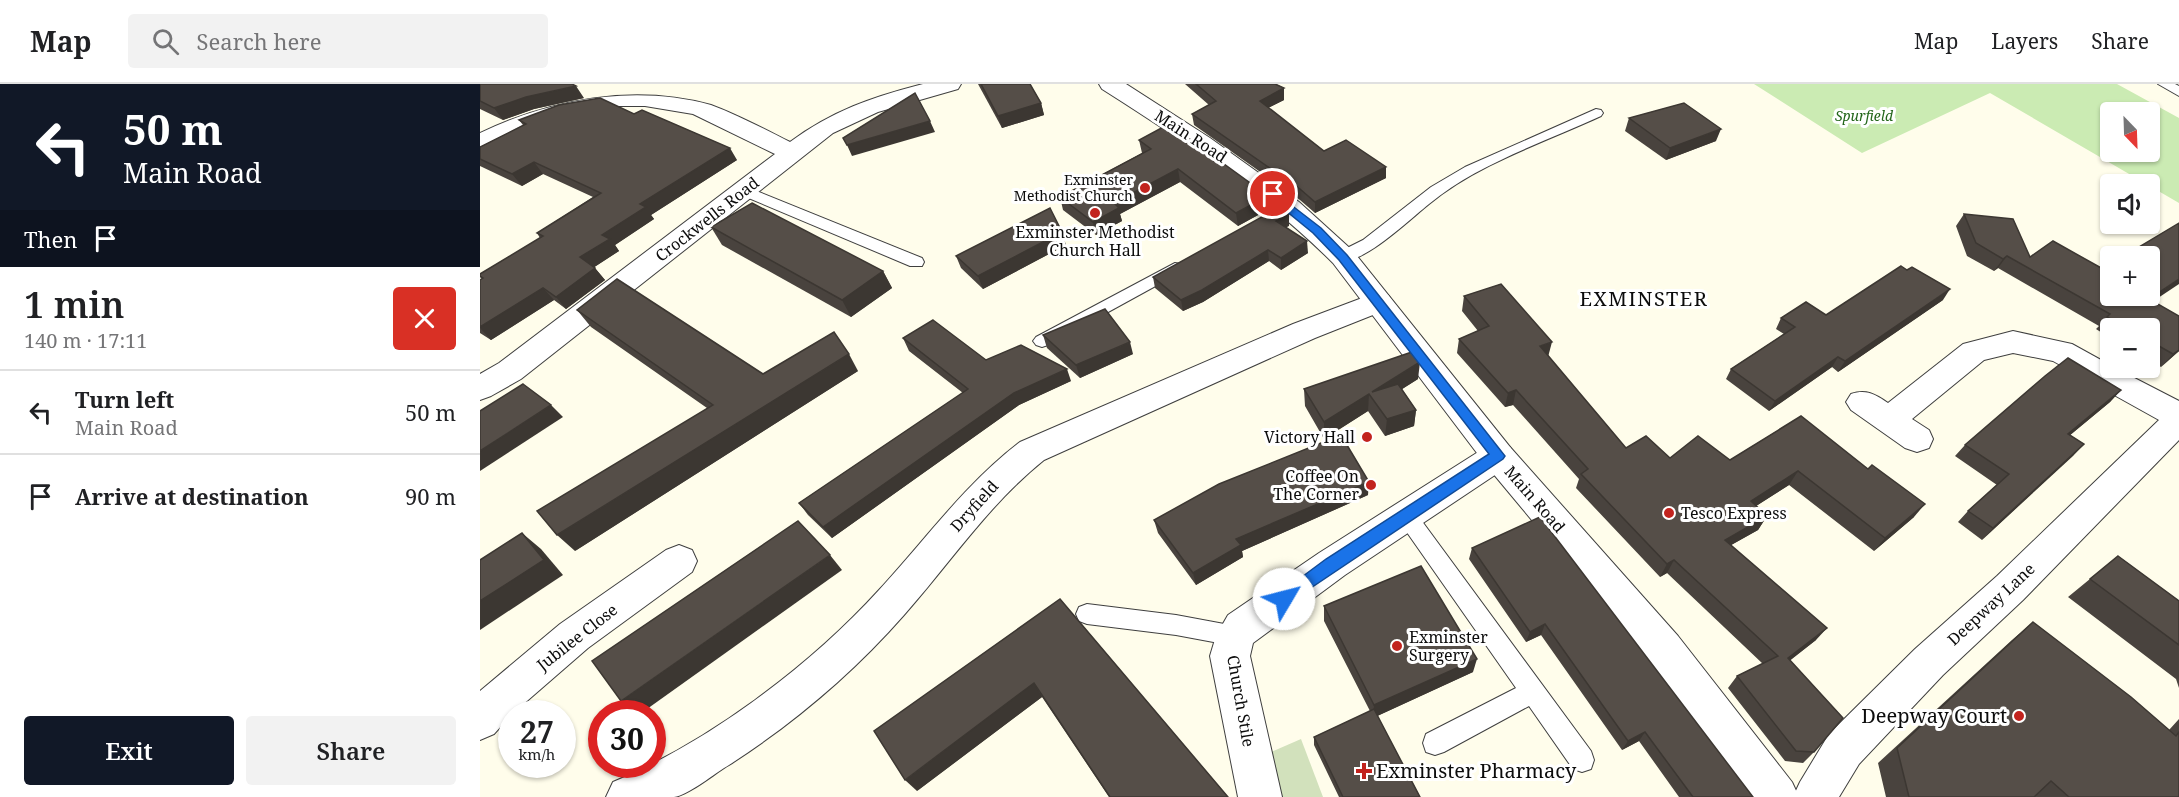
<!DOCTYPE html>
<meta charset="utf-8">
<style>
:root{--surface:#fff;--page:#f2f2f2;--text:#202124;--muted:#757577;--line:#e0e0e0;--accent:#111827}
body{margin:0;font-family:"Noto Serif",serif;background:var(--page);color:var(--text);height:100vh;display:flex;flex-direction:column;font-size:22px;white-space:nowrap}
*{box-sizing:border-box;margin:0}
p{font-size:20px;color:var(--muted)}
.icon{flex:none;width:33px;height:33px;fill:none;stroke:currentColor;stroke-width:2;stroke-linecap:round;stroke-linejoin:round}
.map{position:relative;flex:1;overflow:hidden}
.details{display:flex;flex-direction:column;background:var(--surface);width:480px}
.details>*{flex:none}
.hud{background:#111827;color:#fff;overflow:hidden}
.needle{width:39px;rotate:157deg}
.controls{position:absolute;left:1620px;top:18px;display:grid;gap:12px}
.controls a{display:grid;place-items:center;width:60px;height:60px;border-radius:6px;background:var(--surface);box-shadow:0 2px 4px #0004;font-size:30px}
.speed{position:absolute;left:18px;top:616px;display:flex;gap:12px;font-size:30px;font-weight:700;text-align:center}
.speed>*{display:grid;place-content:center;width:78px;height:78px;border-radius:50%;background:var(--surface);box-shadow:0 2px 4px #0004;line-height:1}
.speed small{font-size:15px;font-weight:400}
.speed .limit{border:9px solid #d22;background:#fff;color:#111}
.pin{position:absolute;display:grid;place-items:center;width:51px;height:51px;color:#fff;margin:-26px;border:3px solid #fff;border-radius:50%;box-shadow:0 2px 6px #0007}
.me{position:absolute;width:66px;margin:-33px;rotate:53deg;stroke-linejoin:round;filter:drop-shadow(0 0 4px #0008)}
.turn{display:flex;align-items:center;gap:21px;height:126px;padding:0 24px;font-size:27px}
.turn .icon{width:78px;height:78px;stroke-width:2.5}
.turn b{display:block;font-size:42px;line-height:51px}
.then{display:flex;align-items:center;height:57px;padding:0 24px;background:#0003;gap:12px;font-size:22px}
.round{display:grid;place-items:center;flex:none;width:63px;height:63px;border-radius:6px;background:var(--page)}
.overview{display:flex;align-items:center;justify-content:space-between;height:102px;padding:0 24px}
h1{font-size:36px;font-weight:600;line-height:45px}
.cta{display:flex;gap:12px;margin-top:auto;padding:12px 24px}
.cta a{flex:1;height:69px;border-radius:6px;background:var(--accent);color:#fff;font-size:24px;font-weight:600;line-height:69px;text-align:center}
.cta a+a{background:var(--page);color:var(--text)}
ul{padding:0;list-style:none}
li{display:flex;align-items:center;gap:18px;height:84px;padding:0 24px;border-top:2px solid var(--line)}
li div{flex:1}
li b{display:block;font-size:22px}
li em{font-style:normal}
header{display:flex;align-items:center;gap:36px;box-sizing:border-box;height:84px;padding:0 30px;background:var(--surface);border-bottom:2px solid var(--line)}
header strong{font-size:28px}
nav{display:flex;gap:33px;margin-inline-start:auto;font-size:21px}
.search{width:420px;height:54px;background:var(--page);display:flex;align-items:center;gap:15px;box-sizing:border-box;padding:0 21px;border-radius:6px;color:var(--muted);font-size:22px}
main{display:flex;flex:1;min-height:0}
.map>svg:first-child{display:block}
</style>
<header>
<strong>Map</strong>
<div class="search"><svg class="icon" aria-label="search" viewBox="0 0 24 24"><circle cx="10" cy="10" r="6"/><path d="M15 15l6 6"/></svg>Search here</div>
<nav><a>Map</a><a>Layers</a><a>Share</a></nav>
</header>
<main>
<section class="details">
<div class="hud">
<div class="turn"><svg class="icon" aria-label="left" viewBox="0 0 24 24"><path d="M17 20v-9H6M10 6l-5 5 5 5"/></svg><div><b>50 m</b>Main Road</div></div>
<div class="then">Then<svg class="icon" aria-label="arrive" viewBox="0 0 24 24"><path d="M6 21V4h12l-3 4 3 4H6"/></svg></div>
</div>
<div class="overview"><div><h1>1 min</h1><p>140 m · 17:11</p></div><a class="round" style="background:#d93025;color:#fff"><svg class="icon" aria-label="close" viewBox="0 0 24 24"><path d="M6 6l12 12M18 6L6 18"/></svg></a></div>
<ul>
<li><svg class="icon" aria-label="left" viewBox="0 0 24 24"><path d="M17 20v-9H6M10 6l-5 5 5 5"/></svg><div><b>Turn left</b><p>Main Road</p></div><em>50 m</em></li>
<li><svg class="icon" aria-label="arrive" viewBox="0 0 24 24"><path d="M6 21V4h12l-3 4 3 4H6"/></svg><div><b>Arrive at destination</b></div><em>90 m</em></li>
</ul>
<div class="cta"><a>Exit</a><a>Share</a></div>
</section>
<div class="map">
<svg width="1699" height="713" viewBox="0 0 1699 713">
<rect width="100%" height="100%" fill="#fffdeb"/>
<path fill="#cbebb3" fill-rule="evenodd" d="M1274,0H1637L1699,34V119L1510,9L1382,69ZM1630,28H1670V68H1630Z"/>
<polygon fill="#d2e1bc" points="821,655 843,713 795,713 789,669"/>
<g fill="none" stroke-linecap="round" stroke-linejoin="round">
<g stroke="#3f3f3f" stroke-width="2">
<g id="service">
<polygon points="1678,0 1695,0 1699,2 1699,12"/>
<path d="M1116,25L1121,26L1123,29L1121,32C1065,58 997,80 949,120C930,135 881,183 857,177L855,173L857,169L883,156L951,103L985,83Z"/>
<polygon points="264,102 442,174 444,178 442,182 430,182 259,110 256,107 259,104"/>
<polygon points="695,179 701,180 703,184 701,188 568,261 562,263 556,261 553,257 556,253"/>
<polygon points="926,422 933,425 1111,667 1114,676 1111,685 1102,688 1093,685 1049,622 964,668 955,671 946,668 943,659 946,650 1036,604 919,437 916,431 919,425"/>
<polygon points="607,520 696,531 755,542 763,545 766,552 763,559 755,562 696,551 607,540 599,537 596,530 599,523"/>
</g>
</g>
<g stroke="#3f3f3f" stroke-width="2">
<g id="minor">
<path d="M443,0H481L478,5L398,28L353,49L41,295L11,312L0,316V290L19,279L295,70L213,30L165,22H136L87,31L0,65V49C71,15 154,0 231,21C258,31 284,45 310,58C352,27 392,13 443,0Z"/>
<path d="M898,208L908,211L913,218L908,225L835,254L564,376C508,421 471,478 424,531C373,589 314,639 249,681C235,689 209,711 194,713C173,713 148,713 126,713L133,698C227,659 329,583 399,506C446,455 485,400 540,358L813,240Z"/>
<path d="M1533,247L1592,260L1630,281V284H1635L1699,317V356L1543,516L1463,591L1379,680L1359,713H1313L1320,698L1349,650L1435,565L1517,492L1679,336L1573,277L1533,269L1504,276L1432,335L1449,346L1453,355L1449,364L1437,368L1425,364L1371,326L1366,318L1371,310C1386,305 1395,310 1408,319L1483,260Z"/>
<polygon points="1018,359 1030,363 1035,372 1030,381 865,491 773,559 770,572 802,713 758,713 730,572 736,552 748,531 839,469 1006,363"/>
<polygon points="199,461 212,466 217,477 212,488 108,564 32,630 14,650 0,656 0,607 80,540 186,466"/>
</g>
</g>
<g stroke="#3f3f3f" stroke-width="2">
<path id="tertiary" d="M619,0H646L730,54L819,118L873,167L1030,363L1198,552L1312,698L1319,713H1270L1170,578L1006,381L853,179C784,110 704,57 622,5Z"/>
</g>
<use href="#service" fill="#fff" fill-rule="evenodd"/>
<use href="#minor" fill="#fff" fill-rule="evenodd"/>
<use href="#tertiary" fill="#fff" fill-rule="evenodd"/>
</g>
<g fill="#49433e">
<polygon points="0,0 104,14 54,25 23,36 0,25"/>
<polygon points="498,0 550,0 561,19 564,31 522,44"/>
<polygon points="705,0 797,0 796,0 804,4 804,16 788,24 844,67 906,83 906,94 835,129 820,116 714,41 712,30 729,21"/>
<polygon points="154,30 257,76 171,131 174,135 135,161 139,167 114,183 125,196 86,225 74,216 11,256 0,249 0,196 2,195 0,193 0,190 60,154 57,149 113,113 63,90 42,102 0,82 0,63 43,41 39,36"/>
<polygon points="1149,34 1236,57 1186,76 1145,47"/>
<polygon points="659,56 788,112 789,125 758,142 700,98 640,130 642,137 616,151 583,126 580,113 662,69"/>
<polygon points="1484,130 1550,173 1673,217 1699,267 1681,283 1670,276 1670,244 1630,244 1630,254 1616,245 1619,242 1518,184 1514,187 1487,172 1476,142"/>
<polygon points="809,142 806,143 828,169 801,186 789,177 723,218 703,227 675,204 673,193"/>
<polygon points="231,143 403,187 412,204 371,233 242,161"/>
<polygon points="586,161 503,205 481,184 476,172"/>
<polygon points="984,212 1068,272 1146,364 1190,374 1250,376 1321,332 1434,433 1394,467 1309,401 1276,422 1287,432 1278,446 1251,461 1336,556 1310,576 1334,668 1323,679 1305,677 1248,604 1257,592 1283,580 1187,489 1180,493 1096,404 1099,395 1033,321 1025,323 977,269 979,255 998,247 982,227"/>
<polygon points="1463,216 1358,288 1352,283 1289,327 1246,295 1251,285 1304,250 1296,245 1301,234 1346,231"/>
<polygon points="97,226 283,290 378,287 95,467 227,324 111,243"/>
<polygon points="563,251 653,270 600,294 567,264"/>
<polygon points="423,254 591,297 539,321 352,454 328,431 319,419 483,309 429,267"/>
<polygon points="938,295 922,305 936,326 934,342 905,352 888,327 844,355 825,322 824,305"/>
<polygon points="1641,306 1630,318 1590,351 1604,360 1502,456 1478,438 1488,427 1517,401 1475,372 1485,361"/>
<polygon points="888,411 762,467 763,473 716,501 678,449 674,436"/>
<polygon points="992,464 1273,713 1199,713 1159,657 1142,666 1061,551 1046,558 989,475"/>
<polygon points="1638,472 1699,517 1699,604 1696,595 1588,513"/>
<polygon points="580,515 748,713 629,713 562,613 437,707"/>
<polygon points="844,522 993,588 897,632 940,713 859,713 834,661 834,653 890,627 844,537"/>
<polygon points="1553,538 1689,646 1699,635 1699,713 1406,713 1398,679 1532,556"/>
</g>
<g fill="#3c3732">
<polygon points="96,2 104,14 54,25 23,36 14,24 46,13"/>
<polygon points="804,4 804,16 780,28 780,17"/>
<polygon points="561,19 564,31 522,44 518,32"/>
<polygon points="450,37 455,48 372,72 367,61"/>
<polygon points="1241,45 1236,57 1186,76 1190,64"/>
<polygon points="250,64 257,76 171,131 174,135 135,161 139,167 110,186 100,173 122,151 160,120"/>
<polygon points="54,78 63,90 42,102 32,90"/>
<polygon points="906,83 906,94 835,129 835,118"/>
<polygon points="698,85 700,98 640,130 642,137 616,151 613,138 634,119"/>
<polygon points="788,112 789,125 758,142 756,129"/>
<polygon points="809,130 809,142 797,148 796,137"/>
<polygon points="582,148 586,161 503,205 498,192"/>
<polygon points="827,157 828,169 801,186 801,174"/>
<polygon points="788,166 789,177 723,218 703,227 701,216"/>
<polygon points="1527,172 1518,184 1514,187 1523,175"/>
<polygon points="115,184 125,196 86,225 76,213"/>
<polygon points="403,187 412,204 371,233 362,216"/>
<polygon points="1699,195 1699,200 1657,228 1669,215"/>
<polygon points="63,204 74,216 11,256 0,244 0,243"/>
<polygon points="1470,205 1463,216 1358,288 1365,277"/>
<polygon points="650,258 653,270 600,294 596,281"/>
<polygon points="1072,258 1068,273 1060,262"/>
<polygon points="1699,266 1699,267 1681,283 1693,270"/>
<polygon points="369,270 378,287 95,467 77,451"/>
<polygon points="1358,273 1352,283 1289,327 1295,317"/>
<polygon points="940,278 938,295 897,321 892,308"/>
<polygon points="587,285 591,297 539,321 352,454 343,443 534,309"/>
<polygon points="1036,306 1033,321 1025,323 1028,309"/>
<polygon points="1641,306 1630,318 1577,362 1588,350"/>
<polygon points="889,310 888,327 844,355 844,338"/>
<polygon points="71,321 83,333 0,387 0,367"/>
<polygon points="936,326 934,342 905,352 907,335"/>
<polygon points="1604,360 1593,372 1502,456 1513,444"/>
<polygon points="1318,387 1309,401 1262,431 1271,417"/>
<polygon points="889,398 888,411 762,467 763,473 716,501 713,489 756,455"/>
<polygon points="1445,420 1434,433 1394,467 1405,454"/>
<polygon points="1287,432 1278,446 1237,469 1245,456"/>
<polygon points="42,449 61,465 83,491 0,546 0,517"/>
<polygon points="350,471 362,486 160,630 141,617"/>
<polygon points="1194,476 1187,489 1180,493 1187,480"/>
<polygon points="1065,540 1061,551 1046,558 1050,548"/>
<polygon points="1347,544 1336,556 1298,586 1308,574"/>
<polygon points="997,575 993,588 893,634 894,621"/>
<polygon points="554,599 562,613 437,707 425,696"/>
<polygon points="1165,648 1159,657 1142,666 1148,657"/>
</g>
<g fill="#554e48" stroke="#3c3732" stroke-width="1.5">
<polygon points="0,0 92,0 96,2 46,13 14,24 0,17"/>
<polygon points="501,0 550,0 561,19 518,32"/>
<polygon points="716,0 795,0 804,4 780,17 844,67 866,56 906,83 835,118 820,105 712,30 736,17"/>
<polygon points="435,9 450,37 367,61 363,54"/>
<polygon points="120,14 154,30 162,26 250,64 160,120 166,123 122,151 130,155 100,173 115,184 76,213 63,204 0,243 0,196 3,194 0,192 0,190 63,152 57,149 121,109 54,78 32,90 0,75 0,63 46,40 39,36 79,21"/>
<polygon points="1204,19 1241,45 1190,64 1149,34"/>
<polygon points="689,40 788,112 756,129 698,85 634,119 639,124 613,138 580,113 671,65 659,56"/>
<polygon points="272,119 403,187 362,216 231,143"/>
<polygon points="800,123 809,130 796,137 827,157 801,174 788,166 722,206 701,216 673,193"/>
<polygon points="570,124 582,148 498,192 476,172"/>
<polygon points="1484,130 1533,135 1550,173 1573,157 1623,185 1630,180 1630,212 1670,212 1670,172 1644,172 1699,139 1699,195 1669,215 1699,232 1699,266 1693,270 1670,257 1670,244 1647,244 1627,233 1630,230 1527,172 1523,175 1496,159"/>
<polygon points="1421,182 1427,186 1432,183 1470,205 1365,277 1358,273 1295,317 1251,285 1315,243 1301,234 1326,218 1346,231"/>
<polygon points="137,195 283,290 354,248 369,270 77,451 57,427 233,321 97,226"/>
<polygon points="1021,200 1072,258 1060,262 1146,364 1166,352 1190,374 1218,352 1250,376 1321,332 1388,385 1392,381 1445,420 1405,454 1318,387 1271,417 1287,432 1245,456 1347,544 1308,574 1363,634 1334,668 1316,667 1257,592 1298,572 1194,476 1187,480 1101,390 1108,385 1036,306 1028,309 979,255 1009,242 984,212"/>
<polygon points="625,225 650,258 596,281 563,251"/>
<polygon points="453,236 506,276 541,261 587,285 534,309 343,443 319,419 488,305 423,254"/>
<polygon points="932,268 940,278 892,308 918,300 936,326 907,335 889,310 844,338 824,305"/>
<polygon points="1588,274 1641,306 1588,350 1604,360 1513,444 1488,427 1529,390 1485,361 1565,292"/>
<polygon points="43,300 71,321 0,367 0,327"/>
<polygon points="861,351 889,398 756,455 761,461 713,489 674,436 739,400"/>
<polygon points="1060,433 1273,713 1213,713 1165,648 1148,657 1065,540 1050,548 992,464"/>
<polygon points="318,437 350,471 141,617 112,577"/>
<polygon points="42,449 64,476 0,517 0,476"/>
<polygon points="1638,472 1699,517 1699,561 1610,495"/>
<polygon points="941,482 997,575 894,621 844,522"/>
<polygon points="580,515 748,713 630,713 554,599 425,696 394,647"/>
<polygon points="1553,538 1651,613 1696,652 1699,648 1699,713 1589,713 1571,697 1554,713 1429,713 1417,664"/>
<polygon points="894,625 940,713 863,713 834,653"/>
</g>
<polygon fill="#1a73e8" stroke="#114b97" stroke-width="1.5" points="793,107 841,144 867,171 1025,372 1023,375 804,522 799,520 796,515 799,510 846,475 1009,370 859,176 833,149 789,113 788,110"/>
<g fill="#c2231e" stroke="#fff" stroke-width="2">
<circle cx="665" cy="104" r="6"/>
<circle cx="615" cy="129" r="6"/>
<circle cx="887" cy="353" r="6"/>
<circle cx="891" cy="401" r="6"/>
<circle cx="1189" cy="429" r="6"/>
<circle cx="917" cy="562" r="6"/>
<circle cx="1539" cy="632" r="6"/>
<path d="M881 678h6v6h6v6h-6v6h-6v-6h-6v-6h6z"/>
</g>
<g text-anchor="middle" stroke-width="6" stroke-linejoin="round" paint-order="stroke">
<g font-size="14" font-style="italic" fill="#23661a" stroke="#fff">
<text x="1384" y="37">Spurfield</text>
</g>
<g font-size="14" fill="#0c0c0c" stroke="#fff" text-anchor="end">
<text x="653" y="101">Exminster<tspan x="653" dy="16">Methodist Church</tspan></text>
</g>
<g font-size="16" fill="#0c0c0c" stroke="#fff">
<text transform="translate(711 52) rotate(33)" y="6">Main Road</text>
<text transform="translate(227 135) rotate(-38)" y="6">Crockwells Road</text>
<text transform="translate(1055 415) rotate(49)" y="6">Main Road</text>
<text transform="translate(494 422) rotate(-48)" y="6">Dryfield</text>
<text transform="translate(1511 520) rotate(-43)" y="6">Deepway Lane</text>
<text transform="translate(97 553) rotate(-38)" y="6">Jubilee Close</text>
<text transform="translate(761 617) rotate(80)" y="6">Church Stile</text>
</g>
<g font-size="16" fill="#0c0c0c" stroke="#fff" text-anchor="end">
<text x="615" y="154" text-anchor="middle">Exminster Methodist<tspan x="615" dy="18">Church Hall</tspan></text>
<text x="875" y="359">Victory Hall</text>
<text x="879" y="398">Coffee On<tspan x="879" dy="18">The Corner</tspan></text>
<text x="1201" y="435" text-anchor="start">Tesco Express</text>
<text x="929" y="559" text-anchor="start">Exminster<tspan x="929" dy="18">Surgery</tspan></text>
</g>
<g font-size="20" letter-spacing="1.5" fill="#0c0c0c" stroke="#fff">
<text x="1164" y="222">EXMINSTER</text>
</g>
<g font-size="20" fill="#0c0c0c" stroke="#fff" text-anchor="end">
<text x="1527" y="639">Deepway Court</text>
<text x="896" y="694" text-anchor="start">Exminster Pharmacy</text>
</g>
</g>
</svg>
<div class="controls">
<a><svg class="needle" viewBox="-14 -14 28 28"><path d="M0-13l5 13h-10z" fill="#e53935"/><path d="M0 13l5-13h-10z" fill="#757577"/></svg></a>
<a><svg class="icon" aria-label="sound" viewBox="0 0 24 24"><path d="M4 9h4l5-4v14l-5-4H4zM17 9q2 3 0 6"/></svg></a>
<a>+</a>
<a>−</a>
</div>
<div class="speed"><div>27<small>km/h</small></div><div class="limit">30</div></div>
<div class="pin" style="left:793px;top:110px;background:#d93025"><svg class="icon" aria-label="arrive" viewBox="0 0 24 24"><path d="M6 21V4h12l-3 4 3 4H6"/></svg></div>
<svg class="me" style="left:804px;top:515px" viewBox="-20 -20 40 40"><circle r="19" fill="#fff"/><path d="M0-13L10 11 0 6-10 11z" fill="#1a73e8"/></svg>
</div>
</main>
